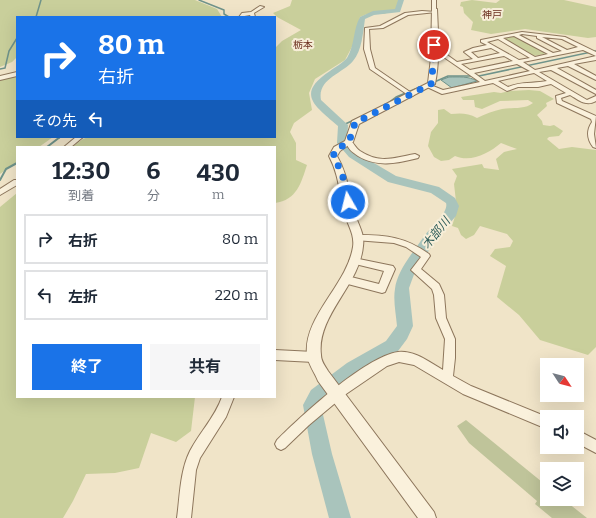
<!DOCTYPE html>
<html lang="ja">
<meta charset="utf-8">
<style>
:root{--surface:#fff;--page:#f6f6f7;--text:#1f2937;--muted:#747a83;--line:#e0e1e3;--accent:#1a73e8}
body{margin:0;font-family:Bitter,"Noto Sans JP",serif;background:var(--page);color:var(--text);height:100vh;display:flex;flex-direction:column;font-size:15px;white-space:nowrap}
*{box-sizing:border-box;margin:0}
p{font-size:13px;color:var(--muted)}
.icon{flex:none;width:22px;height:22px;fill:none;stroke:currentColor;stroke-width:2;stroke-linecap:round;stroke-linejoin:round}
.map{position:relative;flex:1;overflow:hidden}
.details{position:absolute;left:16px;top:146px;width:260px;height:252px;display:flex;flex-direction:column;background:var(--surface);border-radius:0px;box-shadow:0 4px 16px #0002}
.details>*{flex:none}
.guide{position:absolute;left:16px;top:16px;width:260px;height:122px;border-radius:0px;box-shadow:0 4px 16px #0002;background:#1a73e8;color:#fff;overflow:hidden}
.needle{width:26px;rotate:126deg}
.fabs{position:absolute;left:540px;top:358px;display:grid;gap:8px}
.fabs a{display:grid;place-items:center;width:44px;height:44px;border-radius:0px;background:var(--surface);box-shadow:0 4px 16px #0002;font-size:20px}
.pin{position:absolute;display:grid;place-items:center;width:34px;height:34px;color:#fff;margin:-17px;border:2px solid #fff;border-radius:50%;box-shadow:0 1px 4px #0007}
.me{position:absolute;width:44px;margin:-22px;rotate:352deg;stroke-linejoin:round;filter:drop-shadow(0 0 3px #0008)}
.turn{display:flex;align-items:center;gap:14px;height:84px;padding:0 16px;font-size:18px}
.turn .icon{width:52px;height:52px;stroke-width:2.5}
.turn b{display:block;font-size:28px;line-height:34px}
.then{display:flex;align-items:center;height:38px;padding:0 16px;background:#0003;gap:8px;font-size:15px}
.eta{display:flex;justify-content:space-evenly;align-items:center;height:68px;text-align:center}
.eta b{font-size:24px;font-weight:700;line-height:28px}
.primary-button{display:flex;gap:8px;margin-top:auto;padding:8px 16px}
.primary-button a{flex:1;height:46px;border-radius:0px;background:var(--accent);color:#fff;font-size:16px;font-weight:700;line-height:46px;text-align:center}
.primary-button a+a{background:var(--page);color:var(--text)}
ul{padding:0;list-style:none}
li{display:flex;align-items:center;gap:12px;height:50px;margin:0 8px 6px;padding:0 8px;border:2px solid var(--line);border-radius:0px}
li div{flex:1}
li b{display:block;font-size:15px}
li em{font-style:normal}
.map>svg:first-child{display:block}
</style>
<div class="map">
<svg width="596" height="518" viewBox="0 0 596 518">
<rect width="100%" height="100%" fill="#f0e4c8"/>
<g fill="#c9cf9b">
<polygon points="0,0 195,0 217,9 222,17 17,17 17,57 12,62 0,67"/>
<path d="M292,0H401L399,8L384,14H367L360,17L354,43L345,60L315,79L309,93L312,110L294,123L290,132L296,143V160L307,165C301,183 297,200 275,203V147H72L83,139L88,137H275V48L282,41L301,30L277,17L273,13L290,6Z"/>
<polygon points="472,0 496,3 500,0 564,0 596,7 596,37 588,38 525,29 491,34 471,30 473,22 464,13 463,7 460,6 461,2"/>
<polygon points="514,36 548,53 534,56 503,38"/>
<polygon points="17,75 17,137 53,137 39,147 17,147 17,162 0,174 0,79"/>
<path d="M529,90L540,91L554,99L546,103L547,106L537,115L542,121L543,125L550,126L554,125L563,131L559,136L549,137L547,139L559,149L572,147L596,150V347L588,355L540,340L519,315L497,297L506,266L490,256L495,249L510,247L513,241L507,234L480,226L474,235L466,239L461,235L458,228L452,226L457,210L454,184L457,176L452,169L482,164L484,168L499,170L496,159L504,152L517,149L501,143C489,153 471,163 455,156L449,160L441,161L434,157L428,146L431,132L438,123V110L444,109L451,114C461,113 468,113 477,118C485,114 493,111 502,109C512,107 524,110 533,103L528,100L500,101L482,109L475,107L474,100H463L461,97L494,92L501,93L509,91Z"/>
<polygon points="17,193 17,397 195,397 191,431 176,442 151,433 139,468 115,473 86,474 73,501 63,518 0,518 0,207"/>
</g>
<polygon fill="#bfc49a" points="466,420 547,486 547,499 563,499 587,518 552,518 535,504 537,501 469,443 457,426"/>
<path fill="#a9c4bc" stroke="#6f938a" d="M449,77C458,77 469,76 477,81L452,88L441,80Z"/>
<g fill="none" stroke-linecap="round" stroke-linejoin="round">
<g stroke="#6f938a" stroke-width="1.5">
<polyline points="199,0 224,10 224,14 229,17"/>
<polyline points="36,17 41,0"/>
<polyline points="0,69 5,68 9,51 17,38"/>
<polyline points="432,83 448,76 479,76 596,51"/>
<polyline points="384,106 396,97 420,87"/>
<polyline points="343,125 365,115"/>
<polyline points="59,138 60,137"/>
</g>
<g stroke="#6f938a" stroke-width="2">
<polyline points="47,147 60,137"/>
<polyline points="0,180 6,169 17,163"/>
</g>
<path fill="#a9c4bc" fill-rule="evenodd" d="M398,0H404L400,12L374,15L365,19C363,32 362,51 353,61C342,74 317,79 321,100L348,125L347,142L357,153L396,176L439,187L455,198L459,206L456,216L442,232L416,269L409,288L413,326L407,339L398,351L359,375L323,402L321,406L332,454L351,518H329L312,454L303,405L311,390L347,363L386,341L397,326C396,314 393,300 395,289C397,270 415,250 425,235C431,227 449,212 446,203L431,193L388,182L349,157L337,143L338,126C315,106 295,94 330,71C335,67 343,63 347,58C355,45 353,29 360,17L373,11L395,9Z"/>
<g stroke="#8d765c" stroke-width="2">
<g id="minor">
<polygon points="432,0 436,0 436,10 432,9"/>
<polygon points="260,6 264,7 254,13 255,17 251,17 250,15 239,17 242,13 251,12"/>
<polygon points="422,11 436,12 408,15 383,28 369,29 370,49 375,68 413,94 414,95 411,97 370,69 364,49 365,28 380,26 405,13"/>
<path d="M522,32L565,37L596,52V56L583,50L523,62L535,70L596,56V60L574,64L596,76V80L568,66L557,68L596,90V94L551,70L539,72L587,100L596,96V101C586,107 579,100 570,95L561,98L562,101L596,116L594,134L596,148L593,147C587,139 586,131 592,122L591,119L557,103L556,96L566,93L551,84L538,87H518L507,91L493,83L442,94L425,86L428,84L443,90L480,82L432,49V47H436L457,62L473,59L464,52L473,48L487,45L481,42V40ZM522,34L537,36V38L562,51L553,53L519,35ZM514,36L548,54L535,57L503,38ZM542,37L562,39L578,47L567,50ZM498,39L530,58L519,60L487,42ZM491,48L500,53L478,58L471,52ZM504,56L513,61L470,70L461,64ZM517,64L530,71L485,81L474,73ZM534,73L547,81C533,84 521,81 508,87L498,81Z"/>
<polygon points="17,72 17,76 0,80 0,76"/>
<polygon points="76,137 83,137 71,147 64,147"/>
<path d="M349,140C354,142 355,148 360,151C380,164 393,158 415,154L419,156L418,158C397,163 378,168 358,156C352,152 348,149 346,142Z"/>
<polygon points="14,180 17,180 17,185 0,195 0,189"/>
<path d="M358,235C387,235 405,237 429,254L430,256L421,269L439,284L444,295L446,318L455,339V358L453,376L471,386L547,417V429L463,394L414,365L399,362L387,366L346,394L309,425L285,448L281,450L277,448L275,444L277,440C301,416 365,357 398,352C414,350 429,362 443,370L445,339L436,318L434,295L432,289L411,270L421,257L406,247L394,243L355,240L354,238L355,236Z"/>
<polygon points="354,258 393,266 395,269 385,292 382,293 344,283 342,280 344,277 347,276 379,284 384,271 351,263 349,261 351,259"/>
<polygon points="275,350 314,352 318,354 319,357 318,360 314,362 275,360"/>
<path d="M222,397H234L226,417L200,458L196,470L191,518H177C180,496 180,471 190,451C200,432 215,417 222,397Z"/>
<polygon points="577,430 596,440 596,453 577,443"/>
</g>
</g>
<g stroke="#8d765c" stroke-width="2">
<path id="tertiary" d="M432,8L437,9C438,33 440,60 435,84L359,124L353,142L340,151L337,156C348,175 348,191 354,211C357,223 365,233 363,246C360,285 316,316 321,355C321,361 325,366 328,371L434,512L436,518H418L318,381C315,373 308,364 307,355C303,317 347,285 353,247C355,234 347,224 344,212C339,191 339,175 329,156L334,147L345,141L352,121L428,83L431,58Z"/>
</g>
<use href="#minor" fill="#faf1dc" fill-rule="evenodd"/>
<use href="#tertiary" fill="#faf1dc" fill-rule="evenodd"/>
</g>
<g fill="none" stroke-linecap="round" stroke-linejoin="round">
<path stroke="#1a73e8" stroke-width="7" stroke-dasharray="0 12.6" d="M348,202C346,184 342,171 333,156L337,149L349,142L355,123L431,84L432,80L434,45"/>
</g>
<g text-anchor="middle" stroke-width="4" stroke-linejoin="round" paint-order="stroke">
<g font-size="10" fill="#6b2e1e" stroke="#f7eed8">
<text x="492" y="18">神戸</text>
<text x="303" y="48">栃本</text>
</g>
<g font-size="12" font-style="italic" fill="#2f5d5a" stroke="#f7eed8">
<text transform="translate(436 233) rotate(-51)" y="4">木部川</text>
</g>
</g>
</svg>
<div class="fabs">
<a><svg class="needle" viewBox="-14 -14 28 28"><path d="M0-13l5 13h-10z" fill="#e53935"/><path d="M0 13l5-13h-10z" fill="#747a83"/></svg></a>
<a><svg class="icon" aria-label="sound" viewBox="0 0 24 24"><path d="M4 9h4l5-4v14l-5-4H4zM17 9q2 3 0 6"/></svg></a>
<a><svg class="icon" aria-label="layers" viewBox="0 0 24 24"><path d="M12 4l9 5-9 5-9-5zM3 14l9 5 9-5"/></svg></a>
</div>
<div class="pin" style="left:434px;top:45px;background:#d93025"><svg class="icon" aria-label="arrive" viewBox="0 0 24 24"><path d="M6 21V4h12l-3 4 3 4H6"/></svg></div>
<svg class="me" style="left:348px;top:202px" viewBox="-20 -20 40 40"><circle r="17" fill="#1a73e8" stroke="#fff" stroke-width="3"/><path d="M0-11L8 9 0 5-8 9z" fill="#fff"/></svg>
<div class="guide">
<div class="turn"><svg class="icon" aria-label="right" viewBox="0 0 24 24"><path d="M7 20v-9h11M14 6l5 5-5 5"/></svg><div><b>80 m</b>右折</div></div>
<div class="then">その先<svg class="icon" aria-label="left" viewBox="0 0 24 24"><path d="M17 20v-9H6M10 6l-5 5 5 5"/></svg></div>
</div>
<section class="details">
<div class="eta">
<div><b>12:30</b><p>到着</p></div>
<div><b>6</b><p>分</p></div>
<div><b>430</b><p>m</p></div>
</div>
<ul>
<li><svg class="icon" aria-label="right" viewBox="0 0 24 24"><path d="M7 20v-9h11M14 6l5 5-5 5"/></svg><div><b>右折</b></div><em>80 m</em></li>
<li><svg class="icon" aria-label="left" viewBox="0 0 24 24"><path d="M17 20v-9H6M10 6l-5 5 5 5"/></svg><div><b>左折</b></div><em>220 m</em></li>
</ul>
<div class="primary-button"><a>終了</a><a>共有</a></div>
</section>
</div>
